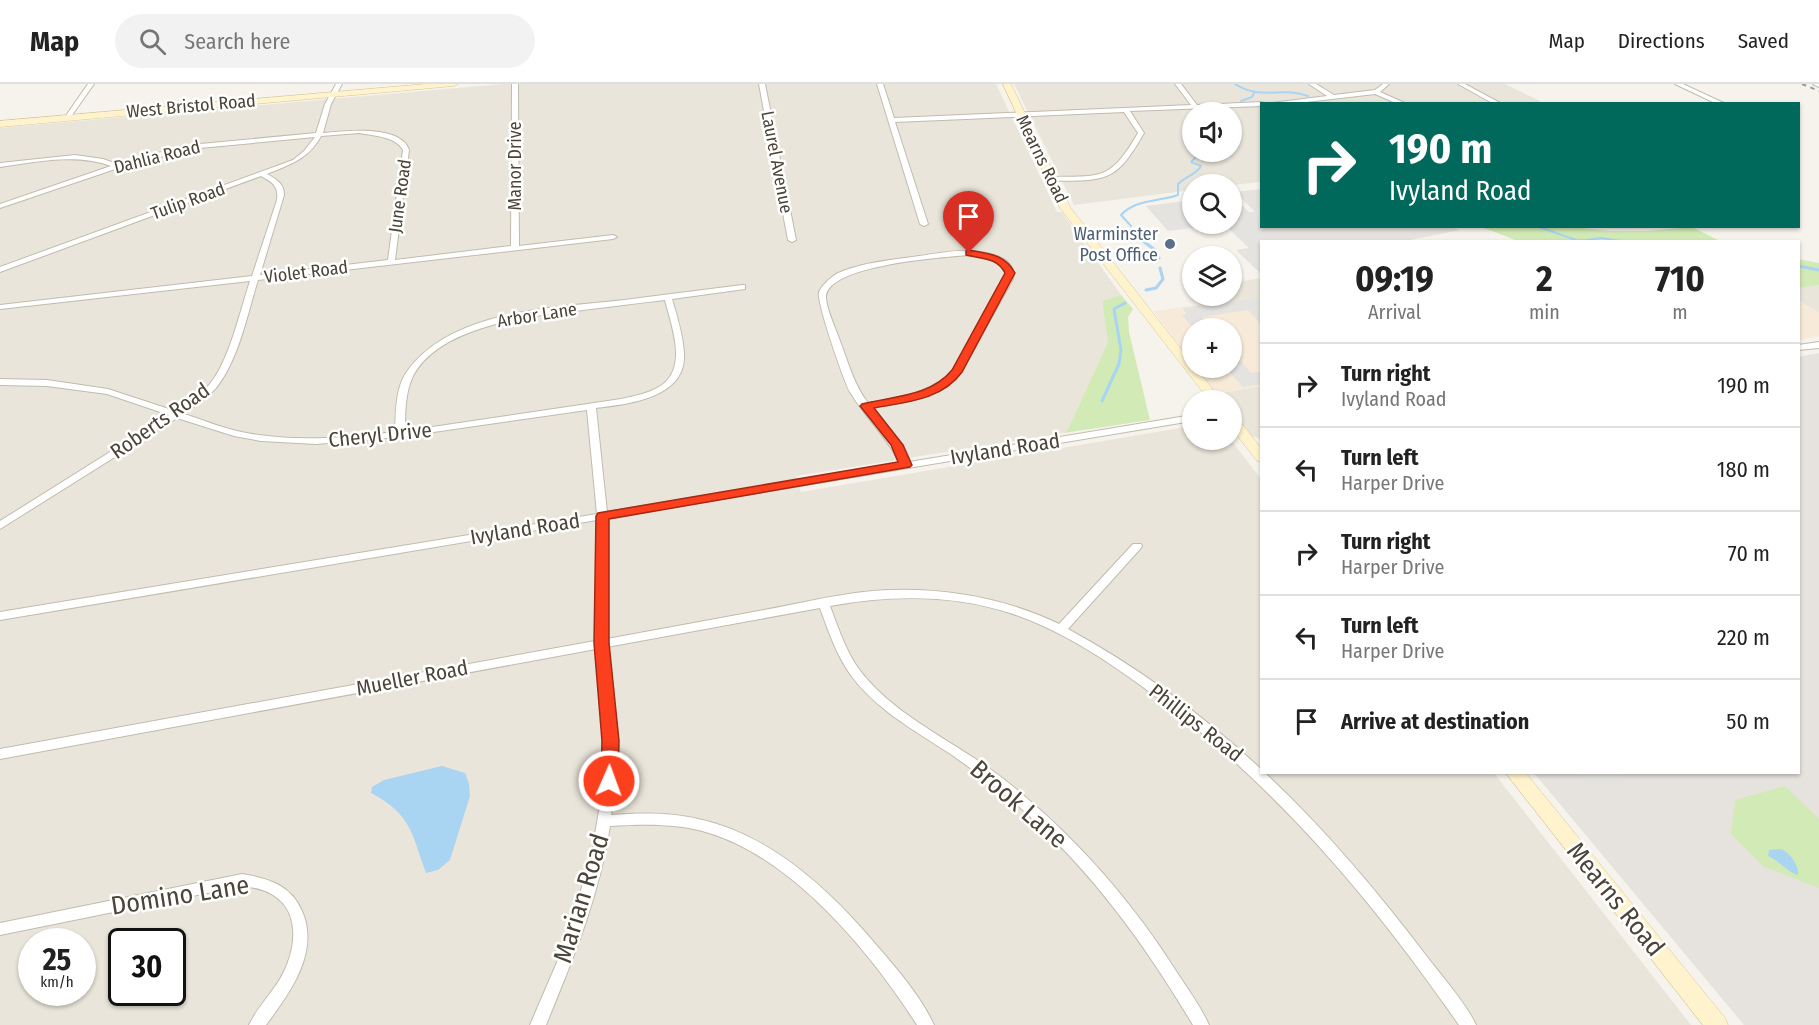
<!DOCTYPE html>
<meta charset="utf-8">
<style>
:root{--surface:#fff;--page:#f2f2f2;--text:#222;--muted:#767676;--line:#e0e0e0}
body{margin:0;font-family:"Fira Sans Condensed",sans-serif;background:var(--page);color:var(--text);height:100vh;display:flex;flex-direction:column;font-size:22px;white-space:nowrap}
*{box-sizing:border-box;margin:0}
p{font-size:20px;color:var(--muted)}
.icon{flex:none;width:33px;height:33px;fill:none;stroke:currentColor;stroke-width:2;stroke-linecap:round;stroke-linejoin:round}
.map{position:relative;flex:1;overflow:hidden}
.side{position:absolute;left:1260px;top:156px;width:540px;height:534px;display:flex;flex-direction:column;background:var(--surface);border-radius:0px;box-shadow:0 2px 4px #0004}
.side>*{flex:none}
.banner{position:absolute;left:1260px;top:18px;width:540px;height:126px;border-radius:0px;box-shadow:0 2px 4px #0004;background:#00695c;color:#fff;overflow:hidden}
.fabs{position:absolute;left:1182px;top:18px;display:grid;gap:12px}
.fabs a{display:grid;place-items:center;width:60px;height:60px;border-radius:50%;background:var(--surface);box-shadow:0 2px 4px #0004;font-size:30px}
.speed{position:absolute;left:18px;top:844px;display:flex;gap:12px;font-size:30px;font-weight:700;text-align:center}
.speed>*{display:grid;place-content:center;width:78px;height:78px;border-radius:50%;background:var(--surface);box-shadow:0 2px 4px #0004;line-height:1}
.speed small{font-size:15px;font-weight:400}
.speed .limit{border:3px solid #111;border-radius:9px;background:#fff;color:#111}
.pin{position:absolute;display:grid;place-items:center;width:51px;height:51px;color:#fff;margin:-62px -26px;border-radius:50% 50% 50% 0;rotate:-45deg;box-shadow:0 0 6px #0007}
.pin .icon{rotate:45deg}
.me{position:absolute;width:66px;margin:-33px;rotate:2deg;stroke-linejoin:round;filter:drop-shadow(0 0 4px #0008)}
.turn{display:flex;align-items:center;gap:21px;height:126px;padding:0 30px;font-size:27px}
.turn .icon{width:78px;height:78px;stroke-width:2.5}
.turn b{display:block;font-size:42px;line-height:51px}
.eta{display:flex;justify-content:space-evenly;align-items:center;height:102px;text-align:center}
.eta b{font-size:36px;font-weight:700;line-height:42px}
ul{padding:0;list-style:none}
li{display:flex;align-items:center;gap:18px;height:84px;padding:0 30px;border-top:2px solid var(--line)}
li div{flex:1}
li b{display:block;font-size:22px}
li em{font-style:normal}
header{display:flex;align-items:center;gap:36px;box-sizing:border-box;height:84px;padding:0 30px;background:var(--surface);border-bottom:2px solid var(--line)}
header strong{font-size:28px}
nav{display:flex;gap:33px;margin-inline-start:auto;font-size:21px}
.search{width:420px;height:54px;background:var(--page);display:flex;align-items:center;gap:15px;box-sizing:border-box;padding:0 21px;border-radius:33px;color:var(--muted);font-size:22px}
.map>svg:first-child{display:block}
</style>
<header>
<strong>Map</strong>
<div class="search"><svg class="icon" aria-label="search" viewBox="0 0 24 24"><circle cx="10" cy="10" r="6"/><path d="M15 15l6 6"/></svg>Search here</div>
<nav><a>Map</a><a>Directions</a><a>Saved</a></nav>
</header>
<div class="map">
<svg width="1819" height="941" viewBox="0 0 1819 941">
<rect width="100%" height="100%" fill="#f6f3ec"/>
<g fill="#eae5da" fill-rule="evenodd">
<path d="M503,0H996L1057,128H1062L1121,211L1102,217L1108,258L1068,345L1064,349L796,392L801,408L1192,342V356H1231L1261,395L1262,688L1494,689L1691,941H0V44ZM32,858H82V909H32ZM122,858H172V909H122Z"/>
<path d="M1014,0H1505L1544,19L1262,20L1261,98L1232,101L1192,100V106L1074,121ZM1192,28H1232V68H1192Z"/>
<polygon points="1261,194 1261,213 1200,221 1187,206 1192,205 1192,212 1232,212 1232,199"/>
<polygon points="1819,201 1819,229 1799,217 1798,204"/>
<polygon points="1261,302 1261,355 1250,351 1232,329 1232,316 1221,316 1216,310"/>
</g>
<g fill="#f7ead8">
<polygon points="1261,213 1261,302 1216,310 1196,284 1232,284 1232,244 1192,244 1192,279 1154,227"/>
<polygon points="1798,217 1819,229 1819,252 1799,256"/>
</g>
<g fill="#e6e2dd">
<polygon points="1261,105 1262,105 1261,134 1235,108"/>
<polygon points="1448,142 1460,146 1405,157 1287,158 1271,143"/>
<polygon points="1819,269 1819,941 1744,941 1534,689 1798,688 1798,273"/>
</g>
<g fill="#d2eab5">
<polygon points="1574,143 1609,147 1646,147 1692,143 1720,157 1518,157 1484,144 1467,143"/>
<polygon points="1798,175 1819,179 1819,201 1799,204"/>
<polygon points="1121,211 1133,225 1128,233 1129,248 1150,336 1064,349 1068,345 1108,258 1102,217"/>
<polygon points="1785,702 1819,735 1819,804 1763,782 1731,750 1735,716"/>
</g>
<g fill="#e5e3e0">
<polygon points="1232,112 1249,128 1255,128 1261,134 1262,142 1271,143 1287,157 1262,158 1261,190 1236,166 1249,164 1224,140 1232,140"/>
<polygon points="1192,116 1192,140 1223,140 1168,147 1146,122"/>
<polygon points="1261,213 1261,240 1248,226 1202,233 1212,244 1193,244 1182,231 1187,230 1182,224"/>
<polygon points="1232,267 1251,289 1261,288 1261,300 1243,303 1226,284 1232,284"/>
<polygon points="1575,689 1621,689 1629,697 1592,708"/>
</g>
<g fill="#a9d4f2">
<path d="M442,682L465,689L469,700L470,712L450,776L438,786L426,789C411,748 412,731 371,709L372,703L384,696Z"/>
<path d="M1781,765C1790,769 1799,781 1798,791C1786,787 1780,777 1768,772L1769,766Z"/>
</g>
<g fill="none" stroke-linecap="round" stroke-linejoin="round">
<g stroke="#a9d4f2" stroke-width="2">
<path d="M1235,0C1261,17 1282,2 1308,12"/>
<polyline points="1241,17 1252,13 1254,9"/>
<polyline points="1215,28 1217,26"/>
<path d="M1131,142L1121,131C1136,115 1158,118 1178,111V100C1185,93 1197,90 1201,82L1191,78L1201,68"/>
<polyline points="1536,142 1579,157 1602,154 1625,158"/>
<polyline points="1136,151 1145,158"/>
</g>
<g stroke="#a9d4f2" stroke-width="3">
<polyline points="1143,157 1155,166 1159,174"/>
<polyline points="1578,157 1582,157"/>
<polyline points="1617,157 1625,158"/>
<polyline points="1798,182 1819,186"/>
<polyline points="1146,206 1156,204 1163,195 1160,184"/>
<polyline points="1102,317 1119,280 1121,266 1114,225 1125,219"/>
</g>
<g stroke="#c2bbae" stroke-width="2">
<g id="street">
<polygon points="88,0 94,0 70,34 66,34 65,33"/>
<path d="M336,0H342L331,20L323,49C344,47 388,42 404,58C405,58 409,65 409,66L395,176L511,162L512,0H518L519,162L613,151L617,153L613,155L258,196C248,228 238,278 216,304C207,314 195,322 184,330C201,335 219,343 237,347C289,359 343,354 395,348C396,328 395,303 408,286C454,225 555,224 624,216C663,211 703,206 742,201H745V205L672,215C677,232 683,251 684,269C687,314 629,320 596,324L607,428L900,379C887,353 865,333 850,308C844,297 816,217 819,208C822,201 832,192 838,189C864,178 892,176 919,172C935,170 953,166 969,167C986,168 1017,172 1013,195L960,290C936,314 904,318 872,324L899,359L909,378L1192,331V337L607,434V555C659,545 712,536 764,526C797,520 829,512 863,508C929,501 999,511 1059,540L1133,460H1141L1142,462L1141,464L1068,545C1138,583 1203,631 1262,686V688H1264C1325,745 1378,808 1428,874C1442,892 1467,921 1476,941H1459C1372,816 1278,704 1155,612C1111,579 1062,546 1010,529C952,510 889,511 830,522C838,543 845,565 858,584C895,634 959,659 1006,697C1074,751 1132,817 1178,890C1189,907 1201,923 1209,941H1193C1146,862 1093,789 1024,727C1001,706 975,687 949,669C914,646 875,625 850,590C836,570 828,546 820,524L607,563L617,657L616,697L611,731C640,729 670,728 698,735C771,750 832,808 878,863C898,886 921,913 934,941H917C871,869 794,775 709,749C678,739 643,740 610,742C599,813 573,875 546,941H530L567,855L592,768L604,697L605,657L596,565L0,675V665L595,557L597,436L0,536V528L597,430L587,326L399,353L316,360L261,357L234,352L177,334L0,445V437L169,331L107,310L47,302L0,301V295L47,296L108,305L175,327C187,319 199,312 209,301C229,278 240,227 250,197L0,225V221L252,192L277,116C279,102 272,98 261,92L0,188V183L293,76L304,67L315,53L200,64L136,78L0,124V120L111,82C75,69 36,78 0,83V79L75,71L103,75L117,80L134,74L200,60L316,49L325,20ZM359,49C374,52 395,52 403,66L388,176L260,191L284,111C284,99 276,95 267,90C289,81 309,75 321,52ZM969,171C984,174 1009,174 1005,195L953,287C929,310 900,313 868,319C854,301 848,278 840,257C836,245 826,225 826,213C827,181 944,173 969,171ZM665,216C671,241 688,282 662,301C650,309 635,312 621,315L405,347C405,329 405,309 413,292C440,241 531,232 583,226C610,223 637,219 665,216Z"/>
<polygon points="759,0 765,0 796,156 792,158 788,156"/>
<path d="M877,0H883L894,34L1191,21L1175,0H1181L1197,21L1262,18L1265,20H1262V22L1130,27L1144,49C1115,100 1106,96 1050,97L1047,95L1050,93C1102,92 1110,97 1138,49L1124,28L895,38L928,140L924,142L920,140Z"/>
<polygon points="1309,0 1316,0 1334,11 1375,6 1383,0 1389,0 1380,8 1407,20 1398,20 1375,10 1289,20 1265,20 1327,12"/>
<polygon points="1458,0 1465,0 1502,20 1494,20"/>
<polygon points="1675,0 1683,0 1726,20 1717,20"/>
<polygon points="1813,0 1819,0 1819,3"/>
<polygon points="1819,258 1819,264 1798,266 1798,261"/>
<path d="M242,790C268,794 291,801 302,827C320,868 290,909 266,941H249C257,924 271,910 280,895C297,866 303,822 265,807C258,804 250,803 242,802L0,851V839Z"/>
</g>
</g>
<g stroke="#d6c79b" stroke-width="1">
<g id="secondary">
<polygon points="426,0 458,0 454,2 0,43 0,37"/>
<polygon points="1003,0 1011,0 1070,123 1192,279 1192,284 1196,284 1221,316 1209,316 1060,124"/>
<polygon points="1232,333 1237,334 1262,365 1262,378 1257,377 1232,345"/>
<polygon points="1505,688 1525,688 1725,934 1728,941 1703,941"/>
</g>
</g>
<use href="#street" fill="#fff" fill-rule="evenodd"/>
<use href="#secondary" fill="#fff3cd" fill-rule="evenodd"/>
<polyline stroke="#9a9a9a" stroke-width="2" stroke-dasharray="4.5 4.5" stroke-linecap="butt" points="1802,0 1819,7"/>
</g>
<path fill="#fc3f1d" stroke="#a42913" stroke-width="1.5" d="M969,166C989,170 1005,170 1015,189L962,288C942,316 906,318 874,324L903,361L912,381L910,383L609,435V559L619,657L618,697L615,702L609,704L604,702L601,697L602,657L594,559L596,432L598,429L898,378L891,361L860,322L862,320C893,312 930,313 952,286L1005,189C997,173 981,175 966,171V167Z"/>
<circle fill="#5c6f8a" stroke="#fff" stroke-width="2" cx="1170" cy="160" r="6"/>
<g text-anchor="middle" stroke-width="5" stroke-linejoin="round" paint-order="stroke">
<g font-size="18" fill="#4b4439" stroke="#fff">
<text transform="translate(191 22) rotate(-5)" y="6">West Bristol Road</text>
<text transform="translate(157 73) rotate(-14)" y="6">Dahlia Road</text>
<text transform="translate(1042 75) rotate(64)" y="6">Mearns Road</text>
<text transform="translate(777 78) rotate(79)" y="6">Laurel Avenue</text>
<text transform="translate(515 82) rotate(-90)" y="6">Manor Drive</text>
<text transform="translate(400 112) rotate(-82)" y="6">June Road</text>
<text transform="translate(188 117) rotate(-20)" y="6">Tulip Road</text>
<text transform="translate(306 188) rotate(-7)" y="6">Violet Road</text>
<text transform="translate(537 231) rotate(-9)" y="6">Arbor Lane</text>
</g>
<g font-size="18" fill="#4e5e75" stroke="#fff" text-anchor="end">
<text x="1158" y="156">Warminster<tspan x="1158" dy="21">Post Office</tspan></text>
</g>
<g font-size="21" fill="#4b4439" stroke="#fff">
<text transform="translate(160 337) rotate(-35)" y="7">Roberts Road</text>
<text transform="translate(380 351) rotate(-6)" y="7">Cheryl Drive</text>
<text transform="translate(1005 365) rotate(-9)" y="7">Ivyland Road</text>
<text transform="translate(525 445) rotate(-9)" y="7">Ivyland Road</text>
<text transform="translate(412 594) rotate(-11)" y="7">Mueller Road</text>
<text transform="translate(1196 639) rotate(38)" y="7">Phillips Road</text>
</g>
<g font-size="26" fill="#4b4439" stroke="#fff">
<text transform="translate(1019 720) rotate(41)" y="9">Brook Lane</text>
<text transform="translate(180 811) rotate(-9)" y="9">Domino Lane</text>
<text transform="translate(581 814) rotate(-73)" y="9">Marian Road</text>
<text transform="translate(1616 815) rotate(51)" y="9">Mearns Road</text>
</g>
</g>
</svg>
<div class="fabs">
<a><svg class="icon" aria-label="sound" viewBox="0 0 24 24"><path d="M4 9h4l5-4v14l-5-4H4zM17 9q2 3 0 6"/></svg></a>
<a><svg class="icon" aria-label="search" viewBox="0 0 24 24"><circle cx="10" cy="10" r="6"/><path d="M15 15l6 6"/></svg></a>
<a><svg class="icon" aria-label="layers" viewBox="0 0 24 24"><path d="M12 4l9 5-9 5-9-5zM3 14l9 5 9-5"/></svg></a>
<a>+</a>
<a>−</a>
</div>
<div class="speed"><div>25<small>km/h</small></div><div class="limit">30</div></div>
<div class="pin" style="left:969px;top:169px;background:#d93025"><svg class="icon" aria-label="arrive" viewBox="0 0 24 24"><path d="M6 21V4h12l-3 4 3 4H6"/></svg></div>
<svg class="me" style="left:609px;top:697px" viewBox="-20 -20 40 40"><circle r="17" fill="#fc3f1d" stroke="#fff" stroke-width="3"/><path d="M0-11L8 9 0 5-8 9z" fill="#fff"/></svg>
<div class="banner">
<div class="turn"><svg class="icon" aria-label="right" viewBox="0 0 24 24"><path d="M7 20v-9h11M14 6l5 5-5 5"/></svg><div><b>190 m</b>Ivyland Road</div></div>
</div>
<section class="side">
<div class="eta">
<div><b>09:19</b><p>Arrival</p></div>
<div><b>2</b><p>min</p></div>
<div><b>710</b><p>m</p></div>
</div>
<ul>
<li><svg class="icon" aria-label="right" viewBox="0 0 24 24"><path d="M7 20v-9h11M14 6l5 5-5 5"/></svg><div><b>Turn right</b><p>Ivyland Road</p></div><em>190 m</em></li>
<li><svg class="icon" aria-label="left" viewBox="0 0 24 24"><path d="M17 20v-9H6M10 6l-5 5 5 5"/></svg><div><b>Turn left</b><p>Harper Drive</p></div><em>180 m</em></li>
<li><svg class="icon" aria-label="right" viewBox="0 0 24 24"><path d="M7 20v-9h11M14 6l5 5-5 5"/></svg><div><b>Turn right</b><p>Harper Drive</p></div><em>70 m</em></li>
<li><svg class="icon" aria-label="left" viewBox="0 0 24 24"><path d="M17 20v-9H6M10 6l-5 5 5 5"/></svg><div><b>Turn left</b><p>Harper Drive</p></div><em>220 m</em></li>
<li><svg class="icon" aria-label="arrive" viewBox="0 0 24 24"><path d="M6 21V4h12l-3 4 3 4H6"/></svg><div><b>Arrive at destination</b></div><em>50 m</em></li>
</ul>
</section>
</div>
